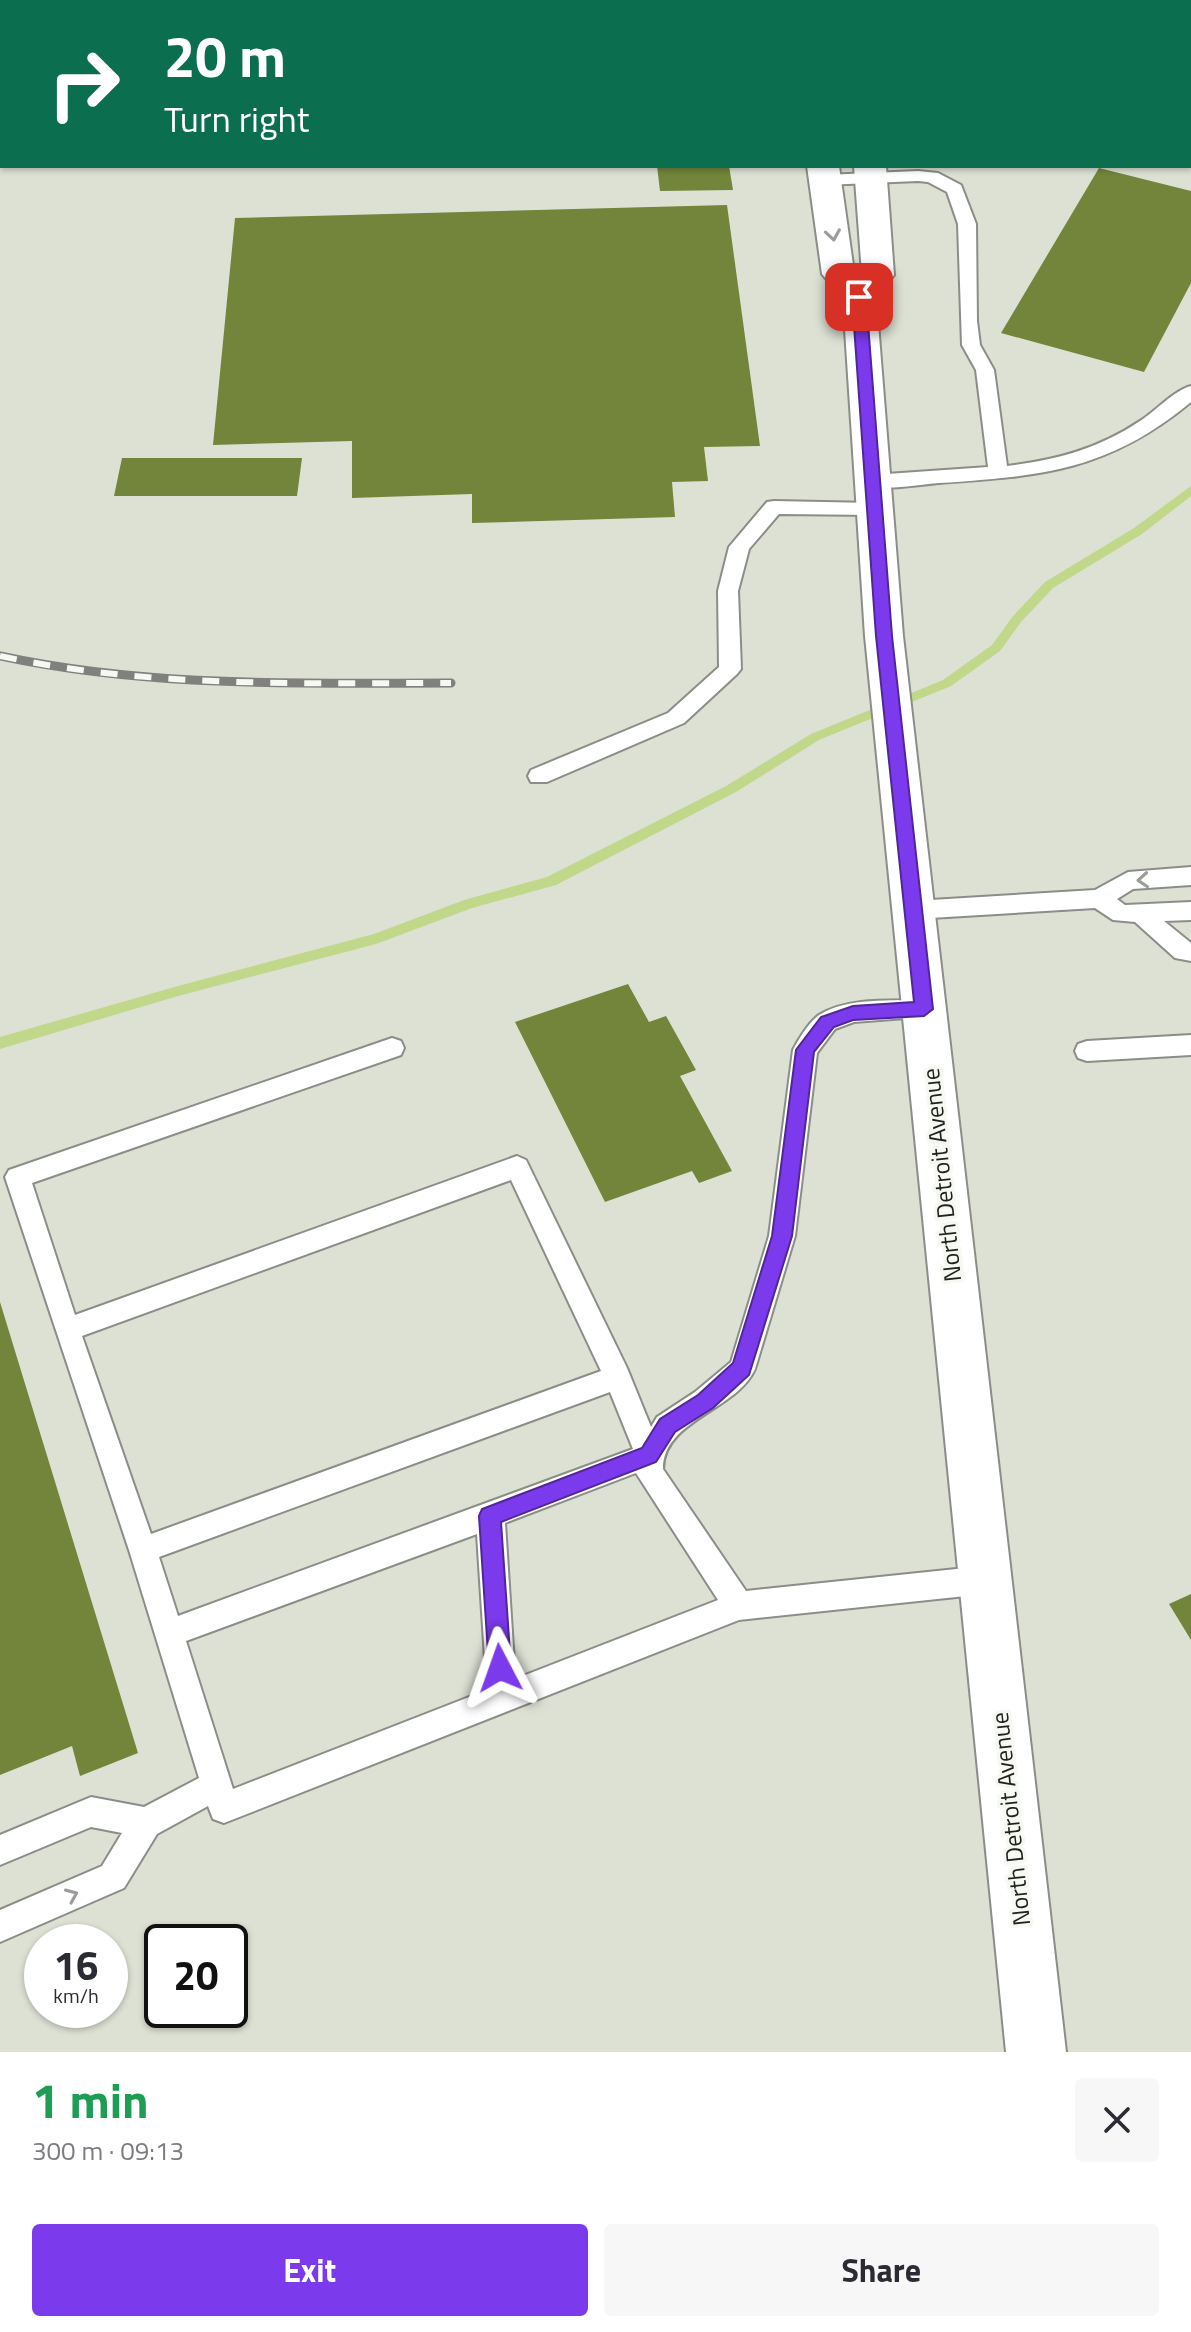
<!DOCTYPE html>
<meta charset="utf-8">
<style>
:root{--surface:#fff;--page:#f7f7f7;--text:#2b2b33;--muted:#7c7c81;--accent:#7c3aed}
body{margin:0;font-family:"Titillium Web",sans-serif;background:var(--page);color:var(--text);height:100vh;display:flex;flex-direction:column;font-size:30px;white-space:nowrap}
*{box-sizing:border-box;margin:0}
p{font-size:26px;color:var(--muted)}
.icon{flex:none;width:44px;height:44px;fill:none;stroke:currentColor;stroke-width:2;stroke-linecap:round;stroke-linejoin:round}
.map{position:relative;height:2052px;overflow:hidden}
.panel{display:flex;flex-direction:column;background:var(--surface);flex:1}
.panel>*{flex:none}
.guide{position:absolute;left:0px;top:0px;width:1192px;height:168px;box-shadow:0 2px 6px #0004;background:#0b6e4f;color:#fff;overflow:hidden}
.speed{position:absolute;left:24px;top:1924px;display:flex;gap:16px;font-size:40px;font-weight:700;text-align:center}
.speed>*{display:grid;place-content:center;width:104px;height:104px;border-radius:50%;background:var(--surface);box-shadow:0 2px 6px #0004;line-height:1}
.speed small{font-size:20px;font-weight:400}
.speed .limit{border:4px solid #111;border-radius:12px;background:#fff;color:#111}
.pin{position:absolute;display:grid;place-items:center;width:68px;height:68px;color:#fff;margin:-34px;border-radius:16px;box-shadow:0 4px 12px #0006}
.me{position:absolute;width:88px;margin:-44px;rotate:356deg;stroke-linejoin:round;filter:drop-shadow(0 0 6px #0008)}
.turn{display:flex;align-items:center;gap:28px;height:168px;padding:0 32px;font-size:36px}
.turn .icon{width:104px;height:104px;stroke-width:2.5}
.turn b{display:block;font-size:56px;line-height:68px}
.round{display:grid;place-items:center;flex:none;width:84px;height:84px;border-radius:8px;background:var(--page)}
.summary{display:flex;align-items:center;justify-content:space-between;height:136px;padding:0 32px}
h1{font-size:48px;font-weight:700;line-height:60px;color:#1e9e55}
.primary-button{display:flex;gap:16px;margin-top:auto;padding:16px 32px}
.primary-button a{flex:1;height:92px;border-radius:8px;background:var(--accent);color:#fff;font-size:32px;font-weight:700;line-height:92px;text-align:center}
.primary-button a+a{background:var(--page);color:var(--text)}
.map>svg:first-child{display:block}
</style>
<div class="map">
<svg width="1191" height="2052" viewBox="0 0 1191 2052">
<rect width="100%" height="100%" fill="#e9ebe5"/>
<path fill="#dde1d4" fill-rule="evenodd" d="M0,0H1191V2052H0ZM2,2H1190V166H2ZM42,1942H110V2010H42ZM162,1942H230V2010H162Z"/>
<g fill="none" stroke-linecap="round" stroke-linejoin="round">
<polygon fill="#c1d78a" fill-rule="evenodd" points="1191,486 1191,496 1142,534 1053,588 1021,622 1000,651 951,686 819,740 736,792 556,885 472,908 376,944 178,996 0,1049 0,1037 178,986 374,934 464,900 547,877 726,786 811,734 943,680 992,645 1013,616 1045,582 1134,528"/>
</g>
<g fill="#72853b">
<polygon points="657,166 729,166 733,190 660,191"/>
<polygon points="1099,168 1191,191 1191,283 1144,372 1001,333"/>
<polygon points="727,205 760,446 704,447 708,481 672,482 675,517 472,523 472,494 352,498 352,441 213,445 235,218"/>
<polygon points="122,458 302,458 297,496 114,496"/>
<polygon points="628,984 649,1022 666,1016 696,1070 680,1076 732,1171 699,1183 692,1171 605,1202 515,1022"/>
<polygon points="0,1302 138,1753 80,1776 72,1746 0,1775"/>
<polygon points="1191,1594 1191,1640 1169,1604"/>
</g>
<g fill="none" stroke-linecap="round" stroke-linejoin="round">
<g stroke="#8b8d88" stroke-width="4">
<g id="lane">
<rect x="1027" y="0" width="16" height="2"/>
<path d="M918,171L938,173L961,185L976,224L977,321L980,345L994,370L1007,466C1056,460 1098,449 1140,421C1156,411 1173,391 1191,386V402C1108,471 1042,476 939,483C916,485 887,491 865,485L862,481L865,477L872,475L988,467L976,370L962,345L958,224L947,192L928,182L918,181L824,185L815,180L824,175Z"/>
<polygon points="774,501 874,503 884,509 874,515 779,514 749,549 738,591 741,669 737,674 684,723 547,782 531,782 528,776 531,770 668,713 719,667 718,591 729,547 767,502"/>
<polygon points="1191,867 1191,885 1133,889 1117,899 1125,905 1191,902 1191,920 1164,921 1191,943 1191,961 1175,958 1135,922 1113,920 1095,908 914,919 906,916 902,910 906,904 914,901 1095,890 1128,872"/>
<path d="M924,1000L932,1002L936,1009L932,1016L854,1022L835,1029L817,1053L795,1236L755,1369C737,1410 663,1420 663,1469L746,1591L985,1566L995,1570L999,1580L995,1590L985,1594L739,1620L224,1823L213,1819L208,1806L157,1834L124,1888L0,1942V1910L102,1866L122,1833L91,1827L0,1865V1835L91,1797L144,1807L199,1778L129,1550L5,1177L9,1170L392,1038L401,1041L404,1048L401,1055L32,1183L75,1315L517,1156L526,1160L627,1368L651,1427L657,1417L695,1392L731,1362L769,1236L793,1050C798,1040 809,1022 819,1015C847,997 892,1001 924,1000ZM511,1180L601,1371L151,1534L82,1336ZM610,1392L633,1449L178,1616L159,1557ZM636,1473L718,1600L515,1679L505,1523ZM477,1534L487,1690L233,1789L186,1641Z"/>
<polygon points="1191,1035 1191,1055 1087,1061 1078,1058 1075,1051 1078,1044 1087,1041"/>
</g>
</g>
<g stroke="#8b8d88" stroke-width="4">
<g id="secondary">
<rect x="789" y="0" width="28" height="2"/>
<rect x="859" y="0" width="28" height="2"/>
<polygon points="807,166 839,166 854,272 859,277 862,274 854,166 886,166 894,275 876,298 903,636 1066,2052 1006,2052 865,636 843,299 822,274"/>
</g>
</g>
<g stroke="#8b8d88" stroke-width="4">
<g id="primary">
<polygon points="1110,0 1144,0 1145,2 1111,2"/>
<rect x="1190" y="9" width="1" height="18"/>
</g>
</g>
<use href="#lane" fill="#fff" fill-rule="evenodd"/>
<use href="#secondary" fill="#fff" fill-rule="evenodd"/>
<use href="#primary" fill="#fff" fill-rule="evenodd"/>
<g stroke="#80817e" stroke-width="6">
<g id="rail-far1">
<polyline points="118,2 122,0"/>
<polyline points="0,93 2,90"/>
</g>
</g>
<g stroke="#80817e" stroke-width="9">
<path id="rail" d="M0,656C149,688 299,683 451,683"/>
</g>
<use href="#rail-far1" stroke="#f6f8f2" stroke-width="4" stroke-dasharray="13" stroke-linecap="butt"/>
<use href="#rail" stroke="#f6f8f2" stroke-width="6" stroke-dasharray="17" stroke-linecap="butt"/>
</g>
<defs><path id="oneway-chevron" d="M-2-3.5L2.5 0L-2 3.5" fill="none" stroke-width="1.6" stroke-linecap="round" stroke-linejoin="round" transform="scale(2)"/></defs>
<g stroke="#9b9c9b">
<use href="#oneway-chevron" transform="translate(833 235) rotate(81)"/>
<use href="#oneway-chevron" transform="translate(1143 880) rotate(176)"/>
<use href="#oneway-chevron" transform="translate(72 1895) rotate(-23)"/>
</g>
<polygon fill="#7c3aed" stroke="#51269a" stroke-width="2" points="859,293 866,297 892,636 933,1009 924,1016 853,1020 834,1027 814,1052 792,1236 749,1375 713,1408 675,1432 656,1462 501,1522 511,1668 508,1676 500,1679 492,1676 489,1668 479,1516 482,1509 642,1448 660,1419 698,1395 733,1363 772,1236 796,1050 821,1017 853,1006 914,1002 876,636 852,297"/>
<g text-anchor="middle" stroke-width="7" stroke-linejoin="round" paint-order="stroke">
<g font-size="24" fill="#212220" stroke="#f6f8f2">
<text transform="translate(942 1175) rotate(-96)" y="8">North Detroit Avenue</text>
<text transform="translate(1011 1819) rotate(-96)" y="8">North Detroit Avenue</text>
</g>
</g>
</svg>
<div class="speed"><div>16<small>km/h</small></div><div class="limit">20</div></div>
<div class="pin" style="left:859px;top:297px;background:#d93025"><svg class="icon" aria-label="arrive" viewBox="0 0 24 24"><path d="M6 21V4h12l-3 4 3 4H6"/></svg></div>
<svg class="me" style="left:500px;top:1668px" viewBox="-20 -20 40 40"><path d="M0-17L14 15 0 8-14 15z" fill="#7c3aed" stroke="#fff" stroke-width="4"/></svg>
<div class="guide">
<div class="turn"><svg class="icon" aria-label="right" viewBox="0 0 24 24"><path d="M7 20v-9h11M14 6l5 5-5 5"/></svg><div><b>20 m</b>Turn right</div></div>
</div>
</div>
<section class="panel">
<div class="summary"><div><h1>1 min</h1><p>300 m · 09:13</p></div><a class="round"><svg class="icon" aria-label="close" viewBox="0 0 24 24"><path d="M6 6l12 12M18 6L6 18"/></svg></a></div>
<div class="primary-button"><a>Exit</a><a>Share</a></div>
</section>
